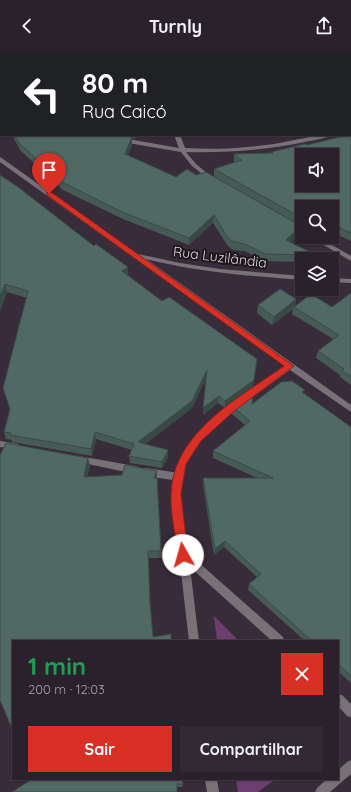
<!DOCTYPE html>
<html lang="pt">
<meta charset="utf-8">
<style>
:root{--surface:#2b212c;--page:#332934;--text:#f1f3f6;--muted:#a6a3a9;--line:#473e48;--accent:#d93025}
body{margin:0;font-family:Quicksand,sans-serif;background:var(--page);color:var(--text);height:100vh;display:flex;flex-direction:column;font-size:15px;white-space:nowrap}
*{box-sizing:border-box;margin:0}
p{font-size:13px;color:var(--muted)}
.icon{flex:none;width:22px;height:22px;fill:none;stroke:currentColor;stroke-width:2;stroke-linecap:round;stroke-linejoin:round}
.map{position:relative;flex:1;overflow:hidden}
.drawer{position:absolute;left:12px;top:588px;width:327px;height:140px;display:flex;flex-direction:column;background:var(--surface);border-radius:0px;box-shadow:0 1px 3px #0004,0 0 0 1px var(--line)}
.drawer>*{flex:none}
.top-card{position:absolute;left:0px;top:0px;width:351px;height:84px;box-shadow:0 1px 3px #0004,0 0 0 1px var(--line);background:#202124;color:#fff;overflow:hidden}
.tools{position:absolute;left:295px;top:96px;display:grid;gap:8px}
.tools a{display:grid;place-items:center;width:44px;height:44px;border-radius:0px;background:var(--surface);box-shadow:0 1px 3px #0004,0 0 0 1px var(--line);font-size:20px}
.pin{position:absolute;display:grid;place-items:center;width:34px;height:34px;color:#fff;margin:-41px -17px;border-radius:50% 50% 50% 0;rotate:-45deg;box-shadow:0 0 4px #0007}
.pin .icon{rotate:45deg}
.me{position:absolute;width:44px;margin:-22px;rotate:353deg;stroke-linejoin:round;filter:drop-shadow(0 0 3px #0008)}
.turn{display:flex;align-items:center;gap:14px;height:84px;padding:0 16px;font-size:18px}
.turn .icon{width:52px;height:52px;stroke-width:2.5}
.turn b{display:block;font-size:28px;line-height:34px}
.round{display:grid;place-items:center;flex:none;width:42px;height:42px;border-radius:0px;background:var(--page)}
.summary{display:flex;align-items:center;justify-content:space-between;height:68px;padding:0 16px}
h1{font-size:24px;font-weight:700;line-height:30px;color:#1e9e55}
.cta{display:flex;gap:8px;margin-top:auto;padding:8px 16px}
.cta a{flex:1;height:46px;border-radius:0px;background:var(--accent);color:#fff;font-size:16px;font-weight:700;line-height:46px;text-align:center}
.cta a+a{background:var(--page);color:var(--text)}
header{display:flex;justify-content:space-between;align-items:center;height:52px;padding:0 16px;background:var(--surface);font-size:18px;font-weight:700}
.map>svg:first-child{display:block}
</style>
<header><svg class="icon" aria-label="back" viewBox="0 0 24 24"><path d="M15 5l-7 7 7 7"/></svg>Turnly<svg class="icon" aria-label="share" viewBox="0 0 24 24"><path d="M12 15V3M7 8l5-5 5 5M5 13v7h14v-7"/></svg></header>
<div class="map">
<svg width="351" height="740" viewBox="0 0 351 740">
<rect width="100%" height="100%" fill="#392c3a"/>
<g fill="#6e3e71">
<polygon points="214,564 239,589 217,589"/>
<polygon points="236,727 276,727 258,740 238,740"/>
</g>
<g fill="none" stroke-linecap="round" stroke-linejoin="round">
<g fill="#787178" fill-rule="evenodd">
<polygon points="0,389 18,392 19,394 18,396 15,397 0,395"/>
<polygon points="79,404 135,414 138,415 139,418 138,421 135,422 79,410 76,409 75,407 76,405"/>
<polygon points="146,416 179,421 182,422 183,425 182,428 179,429 146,424 143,423 142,420 143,417"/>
</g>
<g fill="#787178" fill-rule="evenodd">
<rect x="187" y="0" width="4" height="1"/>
<rect x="0" y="62" width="1" height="4"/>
<rect x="0" y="69" width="1" height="4"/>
<polygon points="351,74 351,78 350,79 350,75"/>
<path d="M174,83H180L185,96C215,98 244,96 274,92C293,89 312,83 332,83C325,87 313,88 305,90C266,98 227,101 186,100L196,112L213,126V128L211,129L192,114L181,100L122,90L119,88L122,86L179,96Z"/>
<path d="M0,105L138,202L180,211L220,217L302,224V228C249,224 197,220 146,207L351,353V360L290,318L234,359L201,388L186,412L180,442L188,501L283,585L284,589H272L190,515L199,589H189L172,442L178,411L195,384L228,355L285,314L0,110Z"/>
<polygon points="310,185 318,185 351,204 351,209"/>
<polygon points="332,226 351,227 351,231 332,230"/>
<polygon points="338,642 342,643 351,652 351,665 347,664 338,654"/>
<polygon points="351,708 351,722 330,740 315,740 317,736 327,727 338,727 338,718 347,710"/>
<polygon points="205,727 217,727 219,740 207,740"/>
</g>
</g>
<g fill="#465a56">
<polygon points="0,0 1,1 1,55 0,54"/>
<polygon points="351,82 351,189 332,180 332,155 302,155 302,174 281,163 301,174 300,181 291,190 316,203 315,207 302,207 302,210 264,209 245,199 233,198 228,194 213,171 189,193 123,167 63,138 21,99 14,87 13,83 136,83 135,87 132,86 132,93 128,103 176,125 196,123 214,124 214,117 235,110 234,109 234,102 271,101 271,100 307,93"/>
<polygon points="0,123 128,223 253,335 225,356 218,351 203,363 206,326 192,356 145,392 168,398 168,405 162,416 130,411 129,404 132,398 96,387 92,404 12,390 12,388 6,387 4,380 10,357 27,246 7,240 0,259"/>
<polygon points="351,241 351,333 340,325 340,323 316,306 318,299 333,287 292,262 293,257 272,273 257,261 258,253 296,247 295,254 332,255"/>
<polygon points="304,342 351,375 351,631 338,619 338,589 305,589 248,538 249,532 257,525 224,495 214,503 203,433 203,426 257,426 213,406 213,399 245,373 232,362 233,355"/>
<polygon points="0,403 90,414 87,425 157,427 162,506 148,506 150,556 153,585 0,651"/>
<polygon points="183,732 182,735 177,735 12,740"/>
</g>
<g fill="#394a46">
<polygon points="132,85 132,93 125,109 125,102"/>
<polygon points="214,163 213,171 189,193 189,186"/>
<polygon points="301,174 300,181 285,196 286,188"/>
<polygon points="128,215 128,223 123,226 122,219"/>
<polygon points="5,232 7,240 0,259 0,245"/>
<polygon points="296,247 295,255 294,255 293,257 272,273 274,265"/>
<polygon points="207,318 207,325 192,356 139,397 138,390"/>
<polygon points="254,328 253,335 225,356 225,349"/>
<polygon points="219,344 218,351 203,363 203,356"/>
<polygon points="95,380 96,387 92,404 91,397"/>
<polygon points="168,398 168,405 162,416 162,410"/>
<polygon points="88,406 90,414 85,432 84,425"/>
<polygon points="157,419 157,426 154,426"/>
<polygon points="225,489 224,495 214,503 215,497"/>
</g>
<g fill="#516964" stroke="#394a46" fill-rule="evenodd">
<polygon points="0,0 176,0 176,1 1,1 1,48 0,48"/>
<path d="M350,82H351V181L332,172V155H302V166L214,117L242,108L234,102L273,101L271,100L305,92L307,93L348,83H350ZM302,103H332V133H302Z"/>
<polygon points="14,83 119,83 132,85 125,102 176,125 187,117 196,123 206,120 301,174 286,188 316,203 265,202 245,192 234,190 228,186 214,163 189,186 122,160 62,130 19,91"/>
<polygon points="0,123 18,135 94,194 96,192 128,215 122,219 162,249 169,245 257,307 254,328 225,349 219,344 203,356 207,318 192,349 138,390 168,398 162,410 129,404 134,392 95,380 91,397 10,383 11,381 4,380 10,357 3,336 28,239 5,232 0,245"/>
<polygon points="280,237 296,247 274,265 258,253"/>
<polygon points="351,241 351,325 342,318 344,317 318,299 339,283 294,255 311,242 332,255"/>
<polygon points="292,329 305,338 302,340 351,375 351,624 338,612 338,589 312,589 249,532 261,522 225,489 215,497 203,426 273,426 213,399 250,369 233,355 253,340 252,352 281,330"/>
<polygon points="6,391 88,406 84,425 122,423 125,413 157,419 154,426 157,426 161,499 148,499 150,551 153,585 171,582 171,589 13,589 13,679 0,648 0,403"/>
<polygon points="32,727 182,727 183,732 177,732 177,740 12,740"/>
</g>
<path fill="#d93025" stroke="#8d1f18" d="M47,140H51L294,314L234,359L201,389L186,412L181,442L188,503L187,507L183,508L179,507L178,503C176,484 170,462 171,442C173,380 239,346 284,314L47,143Z"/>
<g text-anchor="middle" stroke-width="4" stroke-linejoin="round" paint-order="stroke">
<g font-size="14" fill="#ded6df" stroke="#1d171d">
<text transform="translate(220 205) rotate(7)" y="5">Rua Luzilândia</text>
</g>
</g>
</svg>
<div class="tools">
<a><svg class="icon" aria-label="sound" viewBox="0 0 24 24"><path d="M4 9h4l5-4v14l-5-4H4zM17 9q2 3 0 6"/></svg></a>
<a><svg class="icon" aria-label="search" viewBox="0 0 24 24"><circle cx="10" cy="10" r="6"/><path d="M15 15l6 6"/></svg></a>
<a><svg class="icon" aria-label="layers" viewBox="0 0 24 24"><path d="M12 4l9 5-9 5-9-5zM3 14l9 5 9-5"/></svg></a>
</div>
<div class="pin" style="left:49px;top:142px;background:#d93025"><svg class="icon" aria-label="arrive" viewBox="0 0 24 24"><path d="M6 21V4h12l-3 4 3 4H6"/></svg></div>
<svg class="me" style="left:183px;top:503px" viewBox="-20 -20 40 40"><circle r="19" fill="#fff"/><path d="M0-13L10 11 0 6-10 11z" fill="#d93025"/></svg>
<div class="top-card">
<div class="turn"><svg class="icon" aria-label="left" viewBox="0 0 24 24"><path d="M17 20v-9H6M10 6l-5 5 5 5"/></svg><div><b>80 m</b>Rua Caicó</div></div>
</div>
<section class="drawer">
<div class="summary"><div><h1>1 min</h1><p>200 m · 12:03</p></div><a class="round" style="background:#d93025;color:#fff"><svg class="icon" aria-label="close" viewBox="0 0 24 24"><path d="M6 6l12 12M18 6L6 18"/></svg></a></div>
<div class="cta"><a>Sair</a><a>Compartilhar</a></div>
</section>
</div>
